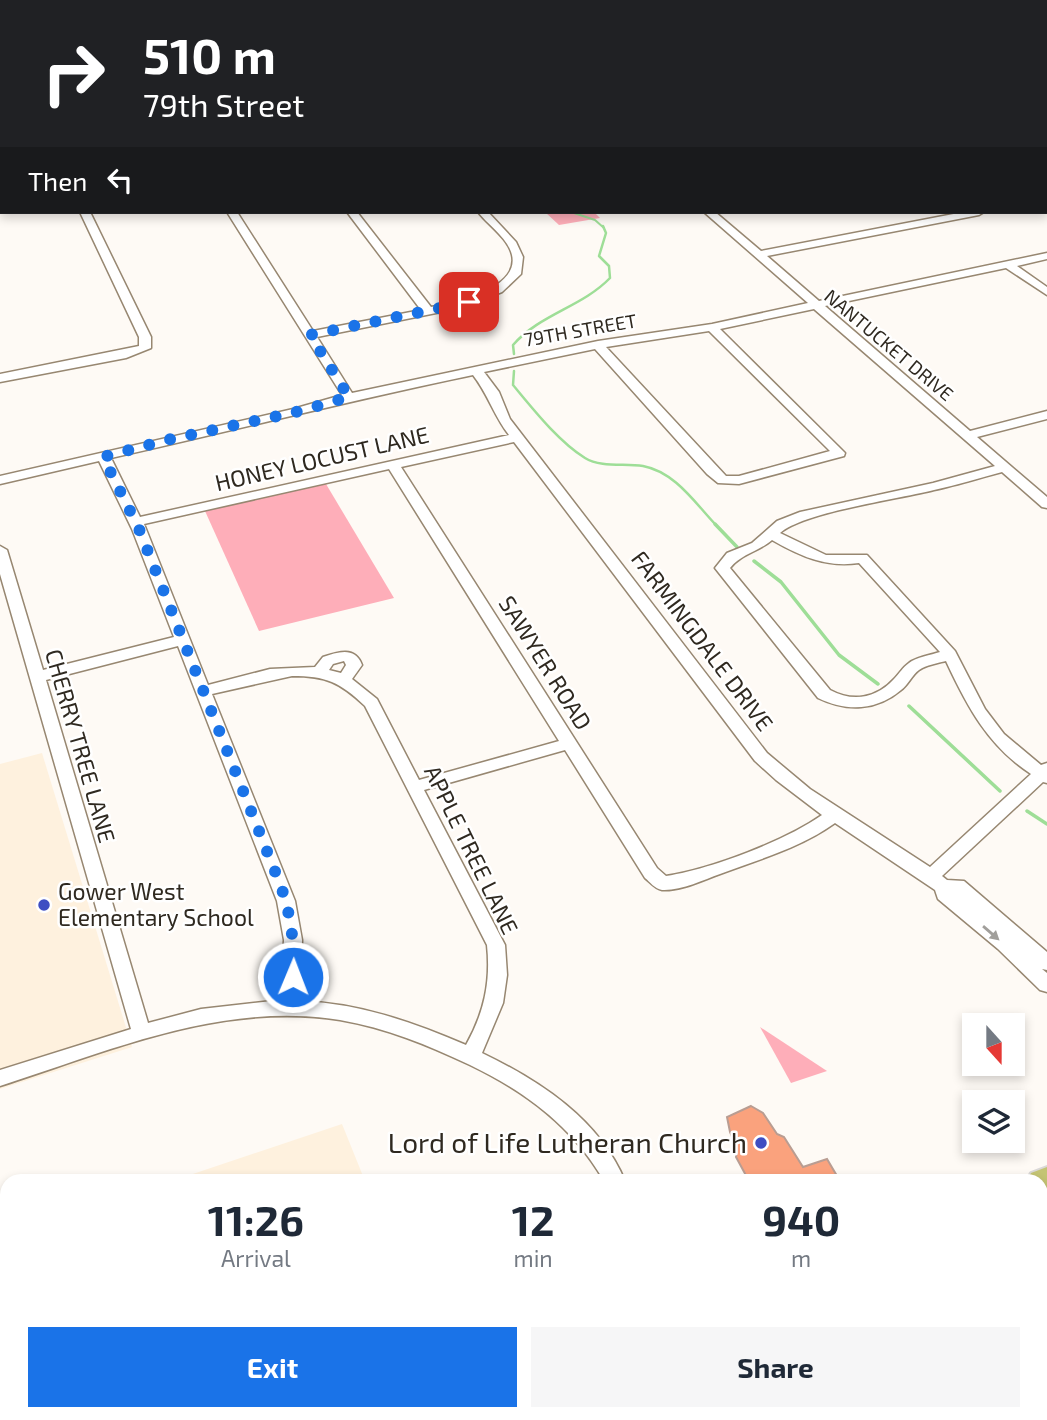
<!DOCTYPE html>
<style>
:root{--surface:#fff;--page:#f6f6f7;--text:#1f2937;--muted:#747a83;--accent:#1a73e8}
body{margin:0;font-family:"Exo 2",sans-serif;background:var(--page);color:var(--text);height:100vh;display:flex;flex-direction:column;font-size:26px;white-space:nowrap}
*{box-sizing:border-box;margin:0}
p{font-size:23px;color:var(--muted)}
.icon{flex:none;width:38px;height:38px;fill:none;stroke:currentColor;stroke-width:2;stroke-linecap:round;stroke-linejoin:round}
.map{position:relative;flex:1;overflow:hidden}
.panel{position:absolute;left:0px;top:1174px;width:1048px;height:247px;display:flex;flex-direction:column;background:var(--surface);border-radius:21px 21px 0 0;box-shadow:0 4px 10px #0003}
.panel>*{flex:none}
.banner{position:absolute;left:0px;top:0px;width:1048px;height:214px;box-shadow:0 4px 10px #0003;background:#202124;color:#fff;overflow:hidden}
.needle{width:46px;rotate:159deg}
.fabs{position:absolute;left:962px;top:1013px;display:grid;gap:14px}
.fabs a{display:grid;place-items:center;width:63px;height:63px;border-radius:0px;background:var(--surface);box-shadow:0 4px 10px #0003;font-size:35px}
.pin{position:absolute;display:grid;place-items:center;width:60px;height:60px;color:#fff;margin:-30px;border-radius:14px;box-shadow:0 4px 10px #0006}
.me{position:absolute;width:77px;margin:-38px;rotate:1deg;stroke-linejoin:round;filter:drop-shadow(0 0 5px #0008)}
.turn{display:flex;align-items:center;gap:24px;height:147px;padding:0 28px;font-size:32px}
.turn .icon{width:91px;height:91px;stroke-width:2.5}
.turn b{display:block;font-size:49px;line-height:60px}
.then{display:flex;align-items:center;height:66px;padding:0 28px;background:#0003;gap:14px;font-size:26px}
.eta{display:flex;justify-content:space-evenly;align-items:center;height:119px;text-align:center}
.eta b{font-size:42px;font-weight:700;line-height:49px}
.primary-button{display:flex;gap:14px;margin-top:auto;padding:14px 28px}
.primary-button a{flex:1;height:80px;border-radius:0px;background:var(--accent);color:#fff;font-size:28px;font-weight:700;line-height:80px;text-align:center}
.primary-button a+a{background:var(--page);color:var(--text)}
.map>svg:first-child{display:block}
</style>
<div class="map">
<svg width="1047" height="1420" viewBox="0 0 1047 1420">
<rect width="100%" height="100%" fill="#fefaf5"/>
<g fill="#fef1de">
<polygon points="42,753 132,1047 0,1089 0,764"/>
<polygon points="342,1124 365,1181 172,1181"/>
<polygon points="7,1236 7,1414 427,1414 412,1420 0,1420 0,1238"/>
</g>
<g fill="#feaeb9">
<polygon points="545,212 594,212 600,218 559,225"/>
<polygon points="326,484 394,598 259,631 205,511"/>
<polygon points="760,1027 827,1071 791,1083"/>
<polygon points="493,1414 571,1414 556,1420 478,1420"/>
<polygon points="639,1414 862,1414 865,1420 625,1420"/>
</g>
<g fill="none" stroke-linecap="round" stroke-linejoin="round">
<g stroke="#9ede97" stroke-width="2">
<polyline points="597,0 603,2"/>
<polyline points="571,212 595,220 604,228"/>
</g>
<g stroke="#9ede97" stroke-width="2.5">
<path d="M514,354L513,345C540,314 582,307 610,278L609,266L599,256L606,233L603,226"/>
<path d="M514,371L513,385C533,409 558,441 585,458C601,468 625,463 643,466C675,472 695,503 716,525"/>
</g>
<g stroke="#9ede97" stroke-width="3.5">
<polyline points="715,524 737,547"/>
<polyline points="754,561 781,582 839,655 878,684"/>
<polyline points="909,706 1000,791"/>
<polyline points="1027,811 1047,824"/>
</g>
</g>
<polygon fill="#faa27d" stroke="#b99d92" stroke-width="2" points="751,1106 763,1113 777,1134 784,1137 803,1167 827,1159 840,1181 749,1181 736,1157 737,1149 730,1132 727,1117"/>
<g fill="none" stroke-linecap="round" stroke-linejoin="round">
<g stroke="#978771" stroke-width="3">
<g id="minor">
<polygon points="67,0 79,0 65,2"/>
<polygon points="152,0 161,0 162,2 153,2"/>
<polygon points="247,0 256,0 257,2 248,2"/>
<polygon points="340,0 348,0 349,2 341,2"/>
<polygon points="509,0 518,0 519,2 510,2"/>
<polygon points="655,0 664,0 665,2 656,2"/>
<polygon points="754,0 763,0 765,2 755,2"/>
<polygon points="803,0 812,0 813,2 804,2"/>
<polygon points="867,0 885,0 865,2"/>
<polygon points="939,0 948,0 949,2 940,2"/>
<polygon points="0,19 2,19 0,24"/>
<polygon points="0,35 2,36 2,43 0,43"/>
<rect x="0" y="86" width="2" height="6"/>
<rect x="1046" y="106" width="1" height="6"/>
<rect x="1046" y="178" width="1" height="6"/>
<rect x="1046" y="195" width="1" height="6"/>
<polygon points="80,212 90,212 151,337 151,348 126,358 0,382 0,374 139,346 139,337"/>
<path d="M227,212H237L313,331L421,310L347,212H357L431,307C454,303 520,289 512,255C508,238 488,225 478,212H488L516,242L523,257L521,274L502,292L461,308L317,337L352,393L598,341L712,324L808,303L704,212H715L761,251L964,212H984L979,215L767,256L819,301L1047,253V259L1017,266L1047,287V295L1006,268L825,306L970,431L1047,411V419L977,437L1047,497V508L1042,507L1002,472C979,478 957,485 934,490C899,499 804,512 780,533L826,555H867L955,651L985,709L1004,734L1041,765L1047,763V783L1043,782L942,876L947,880L964,881L1047,952V970L1042,969L1047,973V992L1040,990L998,949L938,899L935,890L835,823C800,848 760,859 720,874C703,880 681,891 662,890C655,889 650,882 645,878L565,750L424,790L505,945L507,975L503,1003L482,1053C540,1081 599,1119 625,1181H604C573,1127 526,1092 470,1065C428,1045 386,1028 340,1020C222,1001 110,1051 0,1086V1070L131,1029L0,574V546L7,550L43,670L174,637L132,529L99,461L0,484V476L293,409L342,395ZM814,309L995,466L933,483L800,512L777,521L752,543L727,553L715,568L818,698C847,712 876,711 901,690C908,685 912,675 919,670C926,665 938,663 946,661C967,706 988,746 1031,774L930,867L810,789L767,753L510,419L499,392L484,372L595,349L707,474L718,483L739,484L844,456L845,453L720,329ZM709,331L830,451L739,476H726L606,347ZM473,375C488,394 494,416 509,435L140,517L111,458C232,431 352,400 473,375ZM514,442L755,761L776,780L822,815C785,841 711,869 666,876L657,868L401,467ZM389,469L559,741L419,780L377,699L352,679L362,665C355,646 338,652 323,657L315,667L270,669L208,685L144,524ZM772,540C800,556 826,568 859,563L940,652C931,655 916,657 909,663C903,667 899,674 894,679C876,699 852,702 830,690L730,568C741,554 758,552 772,540ZM178,646L277,901L284,940L281,1000L201,1009L148,1023L46,680ZM344,661L346,665L341,673L329,670L333,664ZM292,676C326,676 340,682 365,706L487,945C491,982 484,1013 466,1045C413,1022 358,1003 300,1001L302,940L295,901L212,694Z"/>
<polygon points="987,1414 1013,1414 1016,1420 990,1420"/>
</g>
</g>
<g stroke="#dad8d7" stroke-width="4">
<g id="major">
<polygon points="1047,1167 1047,1190 1041,1192 1041,1181 1027,1181 1031,1173"/>
<polygon points="1047,1214 1047,1238 1041,1240 1041,1216"/>
<polygon points="442,1414 483,1414 481,1420 440,1420"/>
<polygon points="569,1414 609,1414 607,1420 567,1420"/>
</g>
</g>
<g stroke="#dad8d7" stroke-width="3">
<g id="highway">
<polygon points="10,0 26,0 8,2"/>
<polygon points="37,0 53,0 35,2"/>
<rect x="0" y="9" width="2" height="8"/>
</g>
</g>
<use href="#minor" fill="#fff" fill-rule="evenodd"/>
<use href="#major" fill="#c4c474" fill-rule="evenodd"/>
<use href="#highway" fill="#9d9c18" fill-rule="evenodd"/>
</g>
<defs><path id="oneway-solid" d="M-6-.8H1V-3.2L6.5 0L1 3.2V.8H-6Z" transform="scale(1.75)"/></defs>
<use fill="#a19f9b" href="#oneway-solid" transform="translate(991 933) rotate(41)"/>
<g fill="none" stroke-linecap="round" stroke-linejoin="round">
<path stroke="#1a73e8" stroke-width="12" stroke-dasharray="0 21.6" d="M293,977C295,945 291,914 280,884L139,529L103,457L167,440L296,412L349,397L310,335L469,302"/>
</g>
<g fill="#3e4ec2" stroke="#fff" stroke-width="2.5">
<circle cx="44" cy="905" r="7"/>
<circle cx="761" cy="1143" r="7"/>
</g>
<g text-anchor="middle" stroke-width="5" stroke-linejoin="round" paint-order="stroke">
<g font-size="19" fill="#2f2920" stroke="#fff">
<text transform="translate(580 330) rotate(-10)" y="7">79TH STREET</text>
<text transform="translate(889 345) rotate(40)" y="7">NANTUCKET DRIVE</text>
</g>
<g font-size="23" fill="#2f2920" stroke="#fff">
<text transform="translate(322 459) rotate(-13)" y="8">HONEY LOCUST LANE</text>
<text transform="translate(702 641) rotate(53)" y="8">FARMINGDALE DRIVE</text>
<text transform="translate(545 663) rotate(58)" y="8">SAWYER ROAD</text>
<text transform="translate(80 746) rotate(74)" y="8">CHERRY TREE LANE</text>
<text transform="translate(471 850) rotate(64)" y="8">APPLE TREE LANE</text>
</g>
<g font-size="23" fill="#2f2920" stroke="#fff" text-anchor="start">
<text x="58" y="900">Gower West<tspan x="58" dy="26">Elementary School</tspan></text>
</g>
<g font-size="28" fill="#2f2920" stroke="#fff" text-anchor="end">
<text x="747" y="1153">Lord of Life Lutheran Church</text>
</g>
</g>
</svg>
<div class="fabs">
<a><svg class="needle" viewBox="-14 -14 28 28"><path d="M0-13l5 13h-10z" fill="#e53935"/><path d="M0 13l5-13h-10z" fill="#747a83"/></svg></a>
<a><svg class="icon" aria-label="layers" viewBox="0 0 24 24"><path d="M12 4l9 5-9 5-9-5zM3 14l9 5 9-5"/></svg></a>
</div>
<div class="pin" style="left:469px;top:302px;background:#d93025"><svg class="icon" aria-label="arrive" viewBox="0 0 24 24"><path d="M6 21V4h12l-3 4 3 4H6"/></svg></div>
<svg class="me" style="left:293px;top:977px" viewBox="-20 -20 40 40"><circle r="17" fill="#1a73e8" stroke="#fff" stroke-width="3"/><path d="M0-11L8 9 0 5-8 9z" fill="#fff"/></svg>
<div class="banner">
<div class="turn"><svg class="icon" aria-label="right" viewBox="0 0 24 24"><path d="M7 20v-9h11M14 6l5 5-5 5"/></svg><div><b>510 m</b>79th Street</div></div>
<div class="then">Then<svg class="icon" aria-label="left" viewBox="0 0 24 24"><path d="M17 20v-9H6M10 6l-5 5 5 5"/></svg></div>
</div>
<section class="panel">
<div class="eta">
<div><b>11:26</b><p>Arrival</p></div>
<div><b>12</b><p>min</p></div>
<div><b>940</b><p>m</p></div>
</div>
<div class="primary-button"><a>Exit</a><a>Share</a></div>
</section>
</div>
